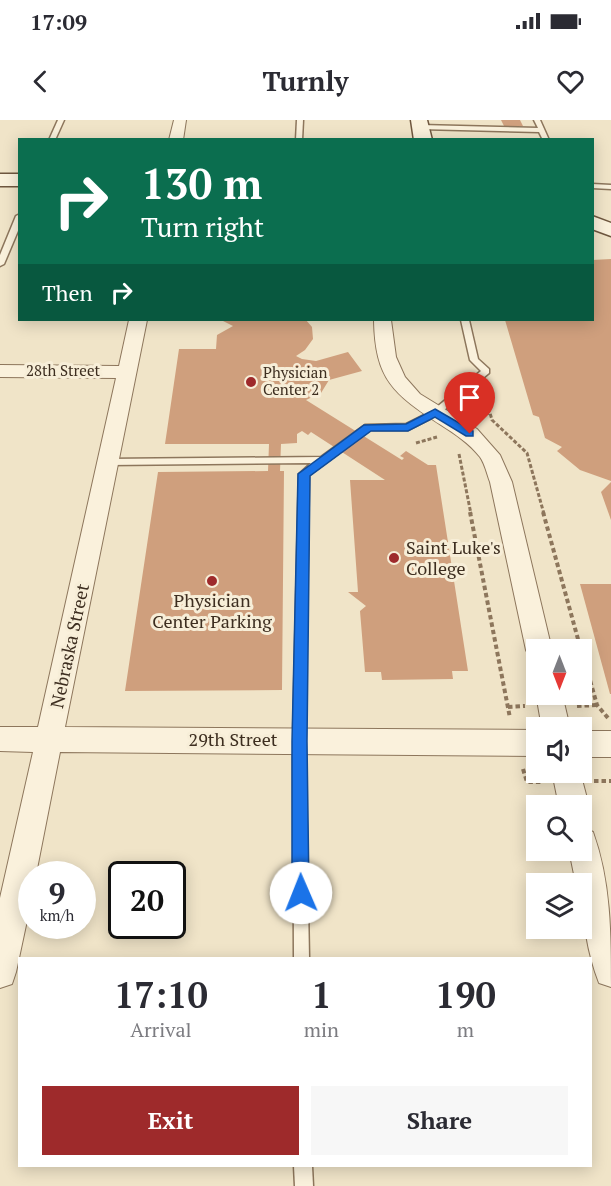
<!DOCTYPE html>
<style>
:root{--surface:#fff;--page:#f7f7f7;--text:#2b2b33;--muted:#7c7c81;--accent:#9e2a2b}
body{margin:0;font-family:"PT Serif",serif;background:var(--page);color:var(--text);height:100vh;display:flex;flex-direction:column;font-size:22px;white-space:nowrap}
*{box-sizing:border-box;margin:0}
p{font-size:20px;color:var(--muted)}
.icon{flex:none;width:33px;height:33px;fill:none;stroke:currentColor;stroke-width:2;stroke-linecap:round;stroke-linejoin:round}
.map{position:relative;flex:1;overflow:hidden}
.panel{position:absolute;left:18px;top:837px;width:574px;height:210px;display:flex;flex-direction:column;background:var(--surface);border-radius:0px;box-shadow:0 3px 15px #0003}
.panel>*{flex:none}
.hud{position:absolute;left:18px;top:18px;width:576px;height:183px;border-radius:0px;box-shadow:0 3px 15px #0003;background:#0b6e4f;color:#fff;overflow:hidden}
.needle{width:39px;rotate:180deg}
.tools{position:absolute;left:526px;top:519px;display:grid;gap:12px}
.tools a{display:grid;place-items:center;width:66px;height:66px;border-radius:0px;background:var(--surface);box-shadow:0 3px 15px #0003;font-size:30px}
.speed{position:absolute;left:18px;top:741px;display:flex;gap:12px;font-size:30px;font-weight:700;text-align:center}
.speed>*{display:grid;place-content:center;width:78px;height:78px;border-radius:50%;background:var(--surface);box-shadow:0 3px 15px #0003;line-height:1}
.speed small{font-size:15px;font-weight:400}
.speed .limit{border:3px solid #111;border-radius:9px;background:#fff;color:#111}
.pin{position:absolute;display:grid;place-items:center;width:51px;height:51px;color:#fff;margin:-62px -26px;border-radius:50% 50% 50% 0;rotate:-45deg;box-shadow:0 0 6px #0007}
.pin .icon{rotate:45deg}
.me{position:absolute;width:66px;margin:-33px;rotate:359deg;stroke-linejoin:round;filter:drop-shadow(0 0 4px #0008)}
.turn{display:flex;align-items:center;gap:21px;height:126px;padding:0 24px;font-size:27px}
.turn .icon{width:78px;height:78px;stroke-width:2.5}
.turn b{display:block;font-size:42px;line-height:51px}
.then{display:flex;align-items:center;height:57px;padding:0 24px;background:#0003;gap:12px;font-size:22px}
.eta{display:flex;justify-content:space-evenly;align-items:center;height:102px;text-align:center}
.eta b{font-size:36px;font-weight:800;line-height:42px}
.action{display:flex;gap:12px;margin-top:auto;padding:12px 24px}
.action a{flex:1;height:69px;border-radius:0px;background:var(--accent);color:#fff;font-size:24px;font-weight:800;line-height:69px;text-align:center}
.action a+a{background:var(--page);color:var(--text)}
.status{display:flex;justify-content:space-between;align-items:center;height:42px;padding:0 30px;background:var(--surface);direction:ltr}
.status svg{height:16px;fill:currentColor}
header{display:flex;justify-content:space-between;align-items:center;height:78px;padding:0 24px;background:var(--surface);font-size:27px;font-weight:800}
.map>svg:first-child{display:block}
</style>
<div class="status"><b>17:09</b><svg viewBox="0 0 49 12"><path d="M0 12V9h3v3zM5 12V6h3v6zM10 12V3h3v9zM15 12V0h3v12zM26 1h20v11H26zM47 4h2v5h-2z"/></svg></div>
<header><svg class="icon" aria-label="back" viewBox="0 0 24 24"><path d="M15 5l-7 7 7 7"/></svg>Turnly<svg class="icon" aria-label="heart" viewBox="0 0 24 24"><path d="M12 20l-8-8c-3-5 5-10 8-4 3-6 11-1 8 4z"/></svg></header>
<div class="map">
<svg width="611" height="1066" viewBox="0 0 611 1066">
<rect width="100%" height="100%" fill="#f0e4c8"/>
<g fill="#cf9f7d">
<polygon points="501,0 520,0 523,6 504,6"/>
<polygon points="611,139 611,361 580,350 557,331 562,327 545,318 539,297 533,295 505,200 592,200 592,140"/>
<polygon points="221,200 306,200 312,207 313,219 305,230 296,236 302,239 316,241 348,232 362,251 329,260 321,273 306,280 402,340 404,338 400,336 406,331 428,345 436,345 468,551 452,551 453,559 382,560 381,552 365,552 360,491 366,486 348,472 358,472 350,360 385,360 311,312 308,315 302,311 297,314 297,323 281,324 280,351 284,351 282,570 125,571 158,352 268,351 269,324 165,324 179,229 216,229 217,215 233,206"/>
<polygon points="611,362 611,400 601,372"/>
<polygon points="580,464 611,464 611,574 610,574"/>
</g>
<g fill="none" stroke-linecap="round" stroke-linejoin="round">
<g stroke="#8d765c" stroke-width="3">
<g id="lane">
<polygon points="58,0 64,0 55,20 49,20"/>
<polygon points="297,0 303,0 302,20 296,20"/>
<polygon points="534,0 540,0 549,20 543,20 539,12 420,9 417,7 420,5 538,8"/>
<polygon points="592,64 611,65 611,69 592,68"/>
<polygon points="20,94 20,106 4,144 0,146 0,135 16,96"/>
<polygon points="461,200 469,200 478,239 489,249 489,253 438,295 408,310 370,310 309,355 305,621 309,838 294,838 293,621 299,354 311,343 108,345 103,342 108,339 321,337 365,305 406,304 432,291 481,251 470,240"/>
<polygon points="294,1046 312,1046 313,1066 295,1066"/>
</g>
</g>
<g stroke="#8d765c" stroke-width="2">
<g id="street">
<polygon points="174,0 186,0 183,20 169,20"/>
<polygon points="129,200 147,200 65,607 537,610 537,636 60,632 36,754 32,754 32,777 16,852 12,864 0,868 0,778 33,632 0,631 0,607 38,607 116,258 0,257 0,245 119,246"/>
<path d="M374,200H391L396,237L405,257L420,274L477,309L500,335L512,362L552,530H537V540L530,538L526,530L490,362C487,354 485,344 480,337C469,323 455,314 441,305C393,274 375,259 374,200Z"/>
<polygon points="537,571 537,574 562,574 570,608 542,608 536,574"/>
<rect x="582" y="611" width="29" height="26"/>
<polygon points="552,652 580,652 589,686 584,696 582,697 582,686 559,686"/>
<path d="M582,707L593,712C611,762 611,814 611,867L599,863C587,832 582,797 582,764H576L569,730H582Z"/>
</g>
</g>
<g stroke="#6f573f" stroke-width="3">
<g id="secondary">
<polygon points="411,0 427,0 432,20 414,20"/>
<rect x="0" y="54" width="20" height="12"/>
<polygon points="592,96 611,103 611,116 592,109"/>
</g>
</g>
<g stroke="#8d765c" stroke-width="3" stroke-dasharray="4 2" stroke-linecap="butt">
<polyline points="479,294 490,293 492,300 527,333 544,394"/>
<polyline points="416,323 437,317"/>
<polyline points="459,334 471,394"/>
</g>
<g stroke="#8d765c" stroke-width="4" stroke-dasharray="4.5 3" stroke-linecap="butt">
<polyline points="470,392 510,598"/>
<polyline points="543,392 581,530"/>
<polyline points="582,532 597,585 608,598"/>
<polyline points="577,586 597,585"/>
<polyline points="508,587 525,586"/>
<polyline points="523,649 527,662 541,662"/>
<polyline points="594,661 611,661"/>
</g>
<use href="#lane" fill="#faf1dc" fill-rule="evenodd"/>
<use href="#street" fill="#faf1dc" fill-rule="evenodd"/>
<use href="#secondary" fill="#faf1dc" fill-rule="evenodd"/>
</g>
<polygon fill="#1a73e8" stroke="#114b97" stroke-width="1.5" points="435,289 473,311 473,316 466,316 435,297 408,311 371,311 310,356 307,621 309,773 307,779 301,781 295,779 292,773 292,621 298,354 364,305 406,304"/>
<g fill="#9e2a2b" stroke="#f7eed8" stroke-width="2">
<circle cx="251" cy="262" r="6"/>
<circle cx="394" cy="438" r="6"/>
<circle cx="212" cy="461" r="6"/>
</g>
<g text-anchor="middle" stroke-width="6" stroke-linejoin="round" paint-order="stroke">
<g font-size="15" fill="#3d2e20" stroke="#f7eed8">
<text x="63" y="256">28th Street</text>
</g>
<g font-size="15" fill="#3d2e20" stroke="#f7eed8" text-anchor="start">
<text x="263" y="258">Physician<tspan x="263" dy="17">Center 2</tspan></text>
</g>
<g font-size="18" fill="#3d2e20" stroke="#f7eed8" text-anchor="start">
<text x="406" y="434">Saint Luke's<tspan x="406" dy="21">College</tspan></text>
<text x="212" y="487" text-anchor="middle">Physician<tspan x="212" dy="21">Center Parking</tspan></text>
</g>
<g font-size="18" fill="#3d2e20" stroke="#f7eed8">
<text transform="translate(70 526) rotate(-78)" y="6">Nebraska Street</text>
<text x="233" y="626">29th Street</text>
</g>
</g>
</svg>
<div class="tools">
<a><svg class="needle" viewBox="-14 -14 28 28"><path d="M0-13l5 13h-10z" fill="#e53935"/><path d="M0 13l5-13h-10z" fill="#7c7c81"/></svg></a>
<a><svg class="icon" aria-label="sound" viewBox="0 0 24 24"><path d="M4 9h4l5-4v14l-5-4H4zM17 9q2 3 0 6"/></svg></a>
<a><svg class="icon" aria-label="search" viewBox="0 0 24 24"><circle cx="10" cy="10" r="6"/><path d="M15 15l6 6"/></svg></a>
<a><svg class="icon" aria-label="layers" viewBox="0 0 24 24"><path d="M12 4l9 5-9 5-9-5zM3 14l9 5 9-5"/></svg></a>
</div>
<div class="speed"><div>9<small>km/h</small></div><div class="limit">20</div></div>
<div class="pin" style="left:470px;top:314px;background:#d93025"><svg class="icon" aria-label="arrive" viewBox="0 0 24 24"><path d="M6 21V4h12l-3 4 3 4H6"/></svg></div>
<svg class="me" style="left:301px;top:773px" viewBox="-20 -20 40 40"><circle r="19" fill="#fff"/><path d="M0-13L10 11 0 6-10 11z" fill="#1a73e8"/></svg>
<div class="hud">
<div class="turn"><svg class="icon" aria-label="right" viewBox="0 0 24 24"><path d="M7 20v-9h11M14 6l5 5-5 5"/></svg><div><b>130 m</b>Turn right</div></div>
<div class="then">Then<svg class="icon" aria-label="right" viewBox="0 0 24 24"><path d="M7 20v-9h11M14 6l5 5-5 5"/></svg></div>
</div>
<section class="panel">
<div class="eta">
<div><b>17:10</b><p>Arrival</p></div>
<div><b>1</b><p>min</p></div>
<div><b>190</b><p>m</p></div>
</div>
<div class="action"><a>Exit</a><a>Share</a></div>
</section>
</div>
